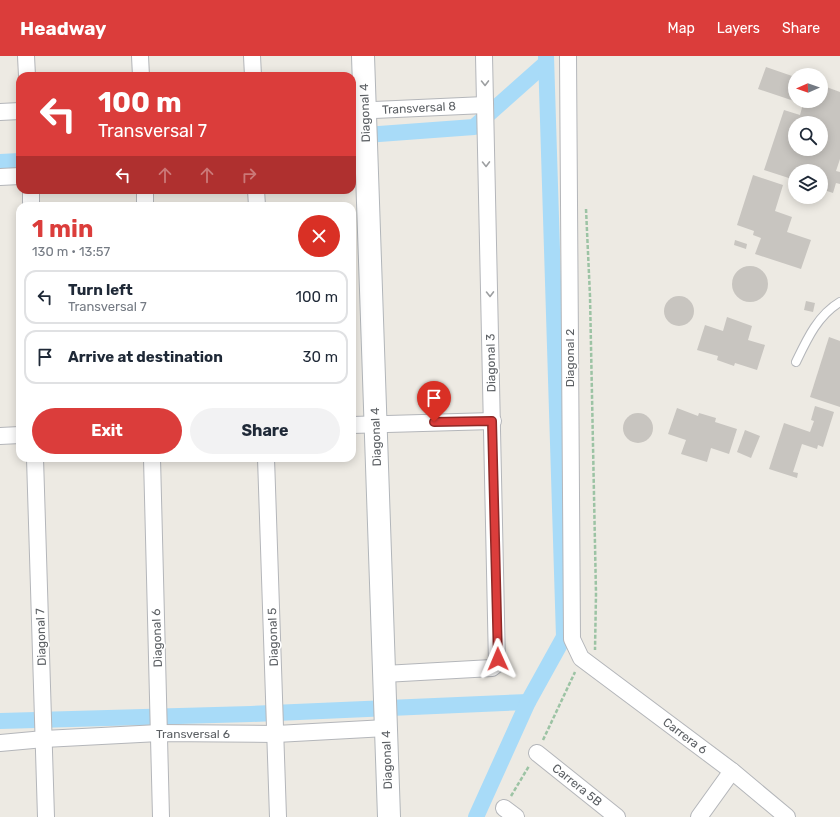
<!DOCTYPE html>
<meta charset="utf-8">
<style>
:root{--surface:#fff;--page:#f2f2f3;--text:#1f2937;--muted:#747a83;--line:#e0e1e3;--accent:#db3d3b}
body{margin:0;font-family:Rubik,sans-serif;background:var(--page);color:var(--text);height:100vh;display:flex;flex-direction:column;font-size:15px;white-space:nowrap}
*{box-sizing:border-box;margin:0}
p{font-size:13px;color:var(--muted)}
.icon{flex:none;width:22px;height:22px;fill:none;stroke:currentColor;stroke-width:2;stroke-linecap:round;stroke-linejoin:round}
.map{position:relative;flex:1;overflow:hidden}
.panel{position:absolute;left:16px;top:146px;width:340px;height:260px;display:flex;flex-direction:column;background:var(--surface);border-radius:12px;box-shadow:0 2px 10px #0003}
.panel>*{flex:none}
.top-card{position:absolute;left:16px;top:16px;width:340px;height:122px;border-radius:12px;box-shadow:0 2px 10px #0003;background:#db3d3b;color:#fff;overflow:hidden}
.needle{width:26px;rotate:268deg}
.controls{position:absolute;left:788px;top:12px;display:grid;gap:8px}
.controls a{display:grid;place-items:center;width:40px;height:40px;border-radius:50%;background:var(--surface);box-shadow:0 2px 10px #0003;font-size:20px}
.pin{position:absolute;display:grid;place-items:center;width:34px;height:34px;color:#fff;margin:-41px -17px;border-radius:50% 50% 50% 0;rotate:-45deg;box-shadow:0 0 4px #0007}
.pin .icon{rotate:45deg}
.me{position:absolute;width:44px;margin:-22px;rotate:359deg;stroke-linejoin:round;filter:drop-shadow(0 0 3px #0008)}
.turn{display:flex;align-items:center;gap:14px;height:84px;padding:0 16px;font-size:18px}
.turn .icon{width:52px;height:52px;stroke-width:2.5}
.turn b{display:block;font-size:28px;line-height:34px}
.lanes{display:flex;align-items:center;height:38px;padding:0 16px;background:#0003;justify-content:center;gap:20px;direction:ltr}
.lanes .off{opacity:.35}
.round{display:grid;place-items:center;flex:none;width:42px;height:42px;border-radius:21px;background:var(--page)}
.headline{display:flex;align-items:center;justify-content:space-between;height:68px;padding:0 16px}
h1{font-size:24px;font-weight:700;line-height:30px;color:var(--accent)}
.primary-button{display:flex;gap:8px;margin-top:auto;padding:8px 16px}
.primary-button a{flex:1;height:46px;border-radius:24px;background:var(--accent);color:#fff;font-size:16px;font-weight:700;line-height:46px;text-align:center}
.primary-button a+a{background:var(--page);color:var(--text)}
ul{padding:0;list-style:none}
li{display:flex;align-items:center;gap:12px;height:54px;margin:0 8px 6px;padding:0 8px;border:2px solid var(--line);border-radius:12px}
li div{flex:1}
li b{display:block;font-size:15px}
li em{font-style:normal}
header{display:flex;align-items:center;gap:24px;box-sizing:border-box;height:56px;padding:0 20px;background:var(--accent);color:#fff}
header strong{font-size:19px}
nav{display:flex;gap:22px;margin-inline-start:auto;font-size:14px}
.map>svg:first-child{display:block}
</style>
<header>
<strong>Headway</strong>
<nav><a>Map</a><a>Layers</a><a>Share</a></nav>
</header>
<div class="map">
<svg width="840" height="761" viewBox="0 0 840 761">
<rect width="100%" height="100%" fill="#edeae3"/>
<g fill="none" stroke-linecap="round" stroke-linejoin="round">
<g stroke="#a8dbf8" stroke-width="16">
<polyline points="352,80 474,71 546,7"/>
<polyline points="0,106 20,105"/>
<polyline points="0,665 251,658 528,646"/>
<polyline points="476,761 528,646 564,581 546,0"/>
</g>
</g>
<g fill="#c8c5c0" fill-rule="evenodd">
<path d="M766,11L795,21V45H821V29L840,36V103L836,115L840,116V128L836,127L833,137L821,133V115H795V124L764,114L784,54L800,59L803,48L758,33ZM795,67H821V93H795Z"/>
<polygon points="753,119 783,129 775,155 792,161 787,176 811,184 801,213 755,198 761,182 753,179 754,175 737,169"/>
<polygon points="735,184 747,188 746,193 734,189"/>
<circle cx="750" cy="228" r="18"/>
<circle cx="679" cy="255" r="15"/>
<polygon points="806,245 815,247 813,256 804,254"/>
<polygon points="727,261 752,270 748,284 765,289 757,314 735,307 734,310 717,304 718,300 697,294 705,269 723,275"/>
<polygon points="829,281 840,285 840,351 810,341"/>
<polygon points="815,350 834,356 823,391 818,389 817,393 802,388 793,416 798,417 797,422 769,413 784,367 810,376 814,365 811,364"/>
<polygon points="677,352 698,360 699,357 716,362 715,366 737,373 729,398 711,392 707,406 681,398 686,384 668,378"/>
<circle cx="638" cy="372" r="15"/>
<polygon points="745,374 760,380 751,402 737,396"/>
</g>
<g fill="none" stroke-linecap="round" stroke-linejoin="round">
<g stroke="#b4b6ba" stroke-width="10">
<path id="lane" d="M796,306C807,283 818,259 840,246"/>
</g>
<g stroke="#b4b6ba" stroke-width="18">
<g id="street">
<polyline points="26,0 27,20"/>
<polyline points="140,0 141,20"/>
<polyline points="252,0 253,20"/>
<polyline points="568,0 572,583 581,602 732,715 787,761"/>
<polyline points="352,55 485,49"/>
<polyline points="0,56 20,55"/>
<polyline points="0,121 20,120"/>
<polyline points="31,134 31,150"/>
<polyline points="145,134 145,150"/>
<polyline points="256,134 257,150"/>
<polyline points="352,369 493,365"/>
<polyline points="0,380 20,379"/>
<polyline points="35,402 46,761"/>
<polyline points="152,402 161,761"/>
<polyline points="266,402 278,761"/>
<polyline points="384,618 492,612 497,608 484,0"/>
<polyline points="0,687 44,683 159,677 276,678 386,672"/>
<polyline points="537,697 617,761"/>
<polyline points="504,752 516,761"/>
<polyline points="699,761 732,715"/>
</g>
</g>
<g stroke="#b2b6ba" stroke-width="24">
<polyline id="secondary" points="363,0 389,761"/>
</g>
<g stroke="#9cc3a4" stroke-width="2.5" stroke-dasharray="4 2" stroke-linecap="butt">
<polyline points="586,153 590,240 596,538 595,594"/>
<polyline points="543,684 575,616"/>
<polyline points="511,740 529,710"/>
</g>
<use href="#lane" stroke="#fff" stroke-width="8"/>
<use href="#street" stroke="#fff" stroke-width="16"/>
<use href="#secondary" stroke="#fff" stroke-width="22"/>
</g>
<defs><path id="oneway-chevron" d="M-2-3.5L2.5 0L-2 3.5" fill="none" stroke-width="1.6" stroke-linecap="round" stroke-linejoin="round"/></defs>
<g stroke="#9d9fa1">
<use href="#oneway-chevron" transform="translate(485 27) rotate(89)"/>
<use href="#oneway-chevron" transform="translate(486 108) rotate(89)"/>
<use href="#oneway-chevron" transform="translate(490 238) rotate(89)"/>
</g>
<g fill="none" stroke-linecap="round" stroke-linejoin="round">
<g stroke="#8e2826" stroke-width="10">
<polyline id="route" points="434,366 492,365 498,603"/>
</g>
<use href="#route" stroke="#db3d3b" stroke-width="7"/>
</g>
<g text-anchor="middle" stroke-width="3.5" stroke-linejoin="round" paint-order="stroke">
<g font-size="12" fill="#5b5f63" stroke="#fff">
<text transform="translate(419 52) rotate(-3)" y="4">Transversal 8</text>
<text transform="translate(365 57) rotate(-92)" y="4">Diagonal 4</text>
<text transform="translate(570 302) rotate(-90)" y="4">Diagonal 2</text>
<text transform="translate(491 307) rotate(-91)" y="4">Diagonal 3</text>
<text transform="translate(376 381) rotate(-92)" y="4">Diagonal 4</text>
<text transform="translate(41 581) rotate(-92)" y="4">Diagonal 7</text>
<text transform="translate(273 581) rotate(-92)" y="4">Diagonal 5</text>
<text transform="translate(157 582) rotate(-92)" y="4">Diagonal 6</text>
<text x="193" y="682">Transversal 6</text>
<text transform="translate(685 680) rotate(37)" y="4">Carrera 6</text>
<text transform="translate(387 704) rotate(-92)" y="4">Diagonal 4</text>
<text transform="translate(577 729) rotate(39)" y="4">Carrera 5B</text>
</g>
</g>
</svg>
<div class="controls">
<a><svg class="needle" viewBox="-14 -14 28 28"><path d="M0-13l5 13h-10z" fill="#e53935"/><path d="M0 13l5-13h-10z" fill="#747a83"/></svg></a>
<a><svg class="icon" aria-label="search" viewBox="0 0 24 24"><circle cx="10" cy="10" r="6"/><path d="M15 15l6 6"/></svg></a>
<a><svg class="icon" aria-label="layers" viewBox="0 0 24 24"><path d="M12 4l9 5-9 5-9-5zM3 14l9 5 9-5"/></svg></a>
</div>
<div class="pin" style="left:434px;top:366px;background:#d93025"><svg class="icon" aria-label="arrive" viewBox="0 0 24 24"><path d="M6 21V4h12l-3 4 3 4H6"/></svg></div>
<svg class="me" style="left:498px;top:603px" viewBox="-20 -20 40 40"><path d="M0-17L14 15 0 8-14 15z" fill="#db3d3b" stroke="#fff" stroke-width="4"/></svg>
<div class="top-card">
<div class="turn"><svg class="icon" aria-label="left" viewBox="0 0 24 24"><path d="M17 20v-9H6M10 6l-5 5 5 5"/></svg><div><b>100 m</b>Transversal 7</div></div>
<div class="lanes"><svg class="icon" aria-label="left" viewBox="0 0 24 24"><path d="M17 20v-9H6M10 6l-5 5 5 5"/></svg><svg class="icon off" aria-label="ahead" viewBox="0 0 24 24"><path d="M12 20V5M6 11l6-6 6 6"/></svg><svg class="icon off" aria-label="ahead" viewBox="0 0 24 24"><path d="M12 20V5M6 11l6-6 6 6"/></svg><svg class="icon off" aria-label="right" viewBox="0 0 24 24"><path d="M7 20v-9h11M14 6l5 5-5 5"/></svg></div>
</div>
<section class="panel">
<div class="headline"><div><h1>1 min</h1><p>130 m · 13:57</p></div><a class="round" style="background:#d93025;color:#fff"><svg class="icon" aria-label="close" viewBox="0 0 24 24"><path d="M6 6l12 12M18 6L6 18"/></svg></a></div>
<ul>
<li><svg class="icon" aria-label="left" viewBox="0 0 24 24"><path d="M17 20v-9H6M10 6l-5 5 5 5"/></svg><div><b>Turn left</b><p>Transversal 7</p></div><em>100 m</em></li>
<li><svg class="icon" aria-label="arrive" viewBox="0 0 24 24"><path d="M6 21V4h12l-3 4 3 4H6"/></svg><div><b>Arrive at destination</b></div><em>30 m</em></li>
</ul>
<div class="primary-button"><a>Exit</a><a>Share</a></div>
</section>
</div>
